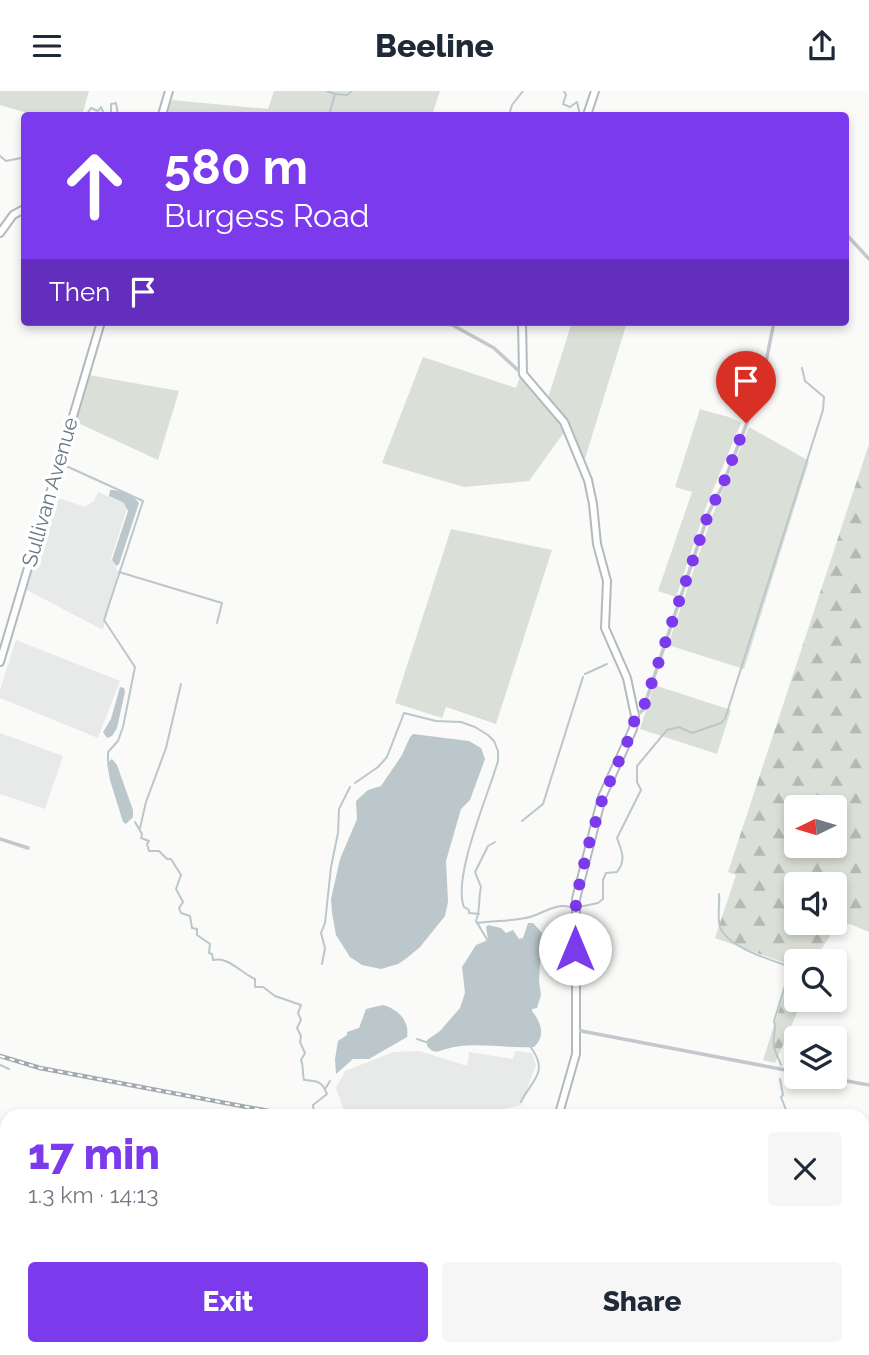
<!DOCTYPE html>
<meta charset="utf-8">
<style>
:root{--surface:#fff;--page:#f6f6f7;--text:#1f2937;--muted:#747a83;--accent:#7c3aed}
body{margin:0;font-family:Raleway,sans-serif;background:var(--page);color:var(--text);height:100vh;display:flex;flex-direction:column;font-size:26px;white-space:nowrap}
*{box-sizing:border-box;margin:0}
p{font-size:23px;color:var(--muted)}
.icon{flex:none;width:38px;height:38px;fill:none;stroke:currentColor;stroke-width:2;stroke-linecap:round;stroke-linejoin:round}
.map{position:relative;flex:1;overflow:hidden}
.details{position:absolute;left:0px;top:1018px;width:870px;height:247px;display:flex;flex-direction:column;background:var(--surface);border-radius:21px 21px 0 0;box-shadow:0 4px 10px #0003}
.details>*{flex:none}
.guide{position:absolute;left:21px;top:21px;width:828px;height:214px;border-radius:7px;box-shadow:0 4px 10px #0003;background:#7c3aed;color:#fff;overflow:hidden}
.needle{width:46px;rotate:265deg}
.controls{position:absolute;left:784px;top:704px;display:grid;gap:14px}
.controls a{display:grid;place-items:center;width:63px;height:63px;border-radius:7px;background:var(--surface);box-shadow:0 4px 10px #0003;font-size:35px}
.pin{position:absolute;display:grid;place-items:center;width:60px;height:60px;color:#fff;margin:-72px -30px;border-radius:50% 50% 50% 0;rotate:-45deg;box-shadow:0 0 7px #0007}
.pin .icon{rotate:45deg}
.me{position:absolute;width:77px;margin:-38px;rotate:0deg;stroke-linejoin:round;filter:drop-shadow(0 0 5px #0008)}
.turn{display:flex;align-items:center;gap:24px;height:147px;padding:0 28px;font-size:32px}
.turn .icon{width:91px;height:91px;stroke-width:2.5}
.turn b{display:block;font-size:49px;line-height:60px}
.then{display:flex;align-items:center;height:66px;padding:0 28px;background:#0003;gap:14px;font-size:26px}
.round{display:grid;place-items:center;flex:none;width:74px;height:74px;border-radius:7px;background:var(--page)}
.summary{display:flex;align-items:center;justify-content:space-between;height:119px;padding:0 28px}
h1{font-size:42px;font-weight:800;line-height:52px;color:var(--accent)}
.button{display:flex;gap:14px;margin-top:auto;padding:14px 28px}
.button a{flex:1;height:80px;border-radius:7px;background:var(--accent);color:#fff;font-size:28px;font-weight:800;line-height:80px;text-align:center}
.button a+a{background:var(--page);color:var(--text)}
header{display:flex;justify-content:space-between;align-items:center;height:91px;padding:0 28px;background:var(--surface);font-size:32px;font-weight:800}
.map>svg:first-child{display:block}
</style>
<header><svg class="icon" aria-label="menu" viewBox="0 0 24 24"><path d="M4 6h16M4 12h16M4 18h16"/></svg>Beeline<svg class="icon" aria-label="share" viewBox="0 0 24 24"><path d="M12 15V3M7 8l5-5 5 5M5 13v7h14v-7"/></svg></header>
<div class="map">
<svg width="869" height="1264" viewBox="0 0 869 1264">
<defs>
<pattern id="forest-firs" width="22" height="20" patternUnits="userSpaceOnUse" patternTransform="scale(1.75)"><rect width="22" height="20" fill="#dadfd7"/><path d="M5 1l3.5 6h-7zM16 11l3.5 6h-7z" fill="#b4b9b4"/></pattern>
</defs>
<rect width="100%" height="100%" fill="#fafaf8"/>
<g fill="#e8e9e9">
<polygon points="98,401 128,414 111,468 118,481 103,539 25,498 53,405 85,416 94,410"/>
<polygon points="16,549 120,590 98,647 0,607 0,599"/>
<polygon points="0,642 63,665 45,718 0,703"/>
<polygon points="420,960 467,975 469,961 513,968 515,960 532,962 536,974 521,1014 495,1020 461,1018 458,1025 346,1025 336,997 345,980 393,961"/>
</g>
<g fill="#dadfd7">
<polygon points="0,0 89,0 82,24 34,24 0,14"/>
<polygon points="274,0 440,0 432,24 167,24 172,9 268,18"/>
<polygon points="572,231 627,231 584,371 567,328 548,307"/>
<polygon points="423,266 516,297 520,286 554,323 565,340 529,390 464,396 382,372"/>
<polygon points="89,284 179,300 158,369 76,331"/>
<path d="M700,318C714,323 729,324 741,332L707,413L676,506L658,500L692,401L675,396Z"/>
<polygon points="749,336 809,370 744,578 668,554 711,428"/>
<polygon points="451,438 552,459 496,633 446,616 442,627 395,612"/>
<polygon points="654,594 731,619 717,663 640,638"/>
</g>
<path fill="url(#forest-firs)" fill-rule="evenodd" d="M869,353V841L850,833L836,836L820,860L817,870H796V908H803L775,972L763,969L793,875L715,847L736,784L728,781ZM796,716H835V754H796ZM796,793H835V831H796Z"/>
<g fill="#bbc7cb">
<path d="M110,399C118,398 135,405 139,412L119,473L116,475L112,469L128,420L124,412L109,405Z"/>
<polygon points="120,596 124,597 125,601 117,637 112,645 107,647 103,641 111,628"/>
<polygon points="413,643 469,650 481,657 485,668 470,709 461,718 446,770 448,811 445,825 420,856 407,867 398,873 381,878 362,874 350,866 336,844 332,822 331,808 340,768 357,728 356,710 368,699 381,695 402,664 410,646"/>
<polygon points="112,668 117,674 133,719 133,726 126,733 123,731 110,689 107,672"/>
<path d="M528,832H533L542,842L539,890L541,904L537,917L532,918V920C541,931 546,945 534,956C506,958 473,950 446,958C437,961 434,963 427,955V949L440,940L460,917L465,902L462,876L476,854L488,849L486,836L488,834L501,837L506,842L513,839L519,848L523,847Z"/>
<path d="M383,914C398,918 410,930 407,946L369,968H353L336,983L335,968L338,950L347,944V941L359,937L366,918Z"/>
</g>
<g fill="none" stroke-linecap="round" stroke-linejoin="round">
<g stroke="#bbc7cb" stroke-width="2">
<polyline points="327,0 335,3"/>
<polyline points="564,0 566,4 563,13 570,16 577,11 580,24"/>
<polyline points="86,24 91,17 98,20 101,16 104,23 111,22 111,13 116,12 118,24"/>
<polyline points="327,24 330,21 335,3 347,4 352,0"/>
<polyline points="509,24 512,14 523,0"/>
<polyline points="0,65 6,70 21,67 24,63"/>
<polyline points="64,374 143,410 104,529 135,576 123,636 118,650 108,661 108,670"/>
<polyline points="119,481 222,512 217,532"/>
<polyline points="585,583 607,573"/>
<path d="M355,692L378,676L387,666L404,622L436,630L461,631L475,636L488,644L494,650L498,660V670C489,702 452,786 464,816L469,819V822L479,823"/>
<polyline points="522,730 543,713 583,586"/>
<path d="M135,731L142,743L141,747L149,750L147,753L149,760H159L167,768H171L181,784L176,798L183,811L179,817L181,822L190,825L192,837L197,838V844L210,853L209,862L212,863L213,869C228,865 241,882 255,888V896H263L275,905L301,914L298,922L301,929L297,937L301,945L300,951L305,962L301,969C304,976 302,982 304,989C317,990 322,990 327,1003L313,1014L314,1024"/>
<polyline points="140,737 146,711 166,657 181,593"/>
<path d="M719,803C720,813 717,826 720,836C728,857 771,869 791,876L774,930C777,939 772,946 774,955C775,962 779,968 781,974"/>
<path d="M579,816L598,812L603,808V789L606,782L617,781C627,768 621,759 617,747L641,699L637,691V675L667,639L679,636L692,642L721,632L725,628L823,319L824,306L805,290L802,277"/>
<path d="M477,832C495,829 516,831 533,825C545,821 557,812 570,816"/>
<path d="M488,850L476,830C481,817 478,808 481,796L475,781L488,755L495,751"/>
<polyline points="322,873 325,857 321,842 325,832 331,776 338,742 339,718 350,696"/>
<polyline points="417,948 429,952"/>
<polyline points="0,974 9,978"/>
<polyline points="780,988 783,1004 781,1006 786,1019 784,1026"/>
<polyline points="325,998 330,990"/>
<path d="M521,1011C532,988 550,982 530,955"/>
<polyline points="863,1231 869,1221"/>
<polyline points="661,1258 661,1264"/>
<polyline points="327,1264 330,1258"/>
<polyline points="841,1264 842,1258"/>
</g>
<g stroke="#b3babf" stroke-width="10">
<g id="secondary">
<polyline points="162,24 169,0"/>
<polyline points="587,24 595,0"/>
<polyline points="0,142 13,124 24,118"/>
<polyline points="522,231 523,283 564,331 588,389 593,413 597,453 607,490 605,537 627,587 635,625 633,638 602,706 576,808 576,963 558,1026"/>
<polyline points="0,571 101,231"/>
</g>
</g>
<g stroke="#b4b9bd" stroke-width="13">
<g id="highway">
<polyline points="0,1120 7,1117"/>
<polyline points="863,1144 869,1145"/>
</g>
</g>
<g stroke="#c3c8cc" stroke-width="3.5">
<polyline points="845,142 869,168"/>
<polyline points="447,231 494,257 521,282"/>
<polyline points="635,625 643,619 709,421 722,396 761,296 774,231"/>
<polyline points="0,748 28,757"/>
<polyline points="576,939 796,981"/>
<polyline points="819,985 869,994"/>
<polyline points="563,1258 571,1264"/>
<polyline points="719,1258 746,1264"/>
<polyline points="480,1264 482,1258"/>
<polyline points="797,1264 799,1258"/>
</g>
<use href="#secondary" stroke="#fff" stroke-width="6"/>
<use href="#highway" stroke="#fff" stroke-width="10"/>
<g stroke="#a2aab0" stroke-width="4.5">
<g id="rail">
<polyline points="0,965 40,977 300,1026"/>
<polyline points="863,1131 869,1132"/>
</g>
</g>
<use href="#rail" stroke="#fff" stroke-width="2" stroke-dasharray="5" stroke-linecap="butt"/>
</g>
<g fill="none" stroke-linecap="round" stroke-linejoin="round">
<polyline stroke="#7c3aed" stroke-width="12" stroke-dasharray="0 21.6" points="575,858 576,808 588,756 603,706 633,638 635,625 643,618 709,421 722,396 746,332"/>
</g>
<g text-anchor="middle" stroke-width="7" stroke-linejoin="round" paint-order="stroke">
<g font-size="21" fill="#657683" stroke="#fff">
<text transform="translate(50 401) rotate(-74)" y="7">Sullivan Avenue</text>
</g>
</g>
</svg>
<div class="controls">
<a><svg class="needle" viewBox="-14 -14 28 28"><path d="M0-13l5 13h-10z" fill="#e53935"/><path d="M0 13l5-13h-10z" fill="#747a83"/></svg></a>
<a><svg class="icon" aria-label="sound" viewBox="0 0 24 24"><path d="M4 9h4l5-4v14l-5-4H4zM17 9q2 3 0 6"/></svg></a>
<a><svg class="icon" aria-label="search" viewBox="0 0 24 24"><circle cx="10" cy="10" r="6"/><path d="M15 15l6 6"/></svg></a>
<a><svg class="icon" aria-label="layers" viewBox="0 0 24 24"><path d="M12 4l9 5-9 5-9-5zM3 14l9 5 9-5"/></svg></a>
</div>
<div class="pin" style="left:746px;top:332px;background:#d93025"><svg class="icon" aria-label="arrive" viewBox="0 0 24 24"><path d="M6 21V4h12l-3 4 3 4H6"/></svg></div>
<svg class="me" style="left:575px;top:858px" viewBox="-20 -20 40 40"><circle r="19" fill="#fff"/><path d="M0-13L10 11 0 6-10 11z" fill="#7c3aed"/></svg>
<div class="guide">
<div class="turn"><svg class="icon" aria-label="ahead" viewBox="0 0 24 24"><path d="M12 20V5M6 11l6-6 6 6"/></svg><div><b>580 m</b>Burgess Road</div></div>
<div class="then">Then<svg class="icon" aria-label="arrive" viewBox="0 0 24 24"><path d="M6 21V4h12l-3 4 3 4H6"/></svg></div>
</div>
<section class="details">
<div class="summary"><div><h1>17 min</h1><p>1.3 km · 14:13</p></div><a class="round"><svg class="icon" aria-label="close" viewBox="0 0 24 24"><path d="M6 6l12 12M18 6L6 18"/></svg></a></div>
<div class="button"><a>Exit</a><a>Share</a></div>
</section>
</div>
